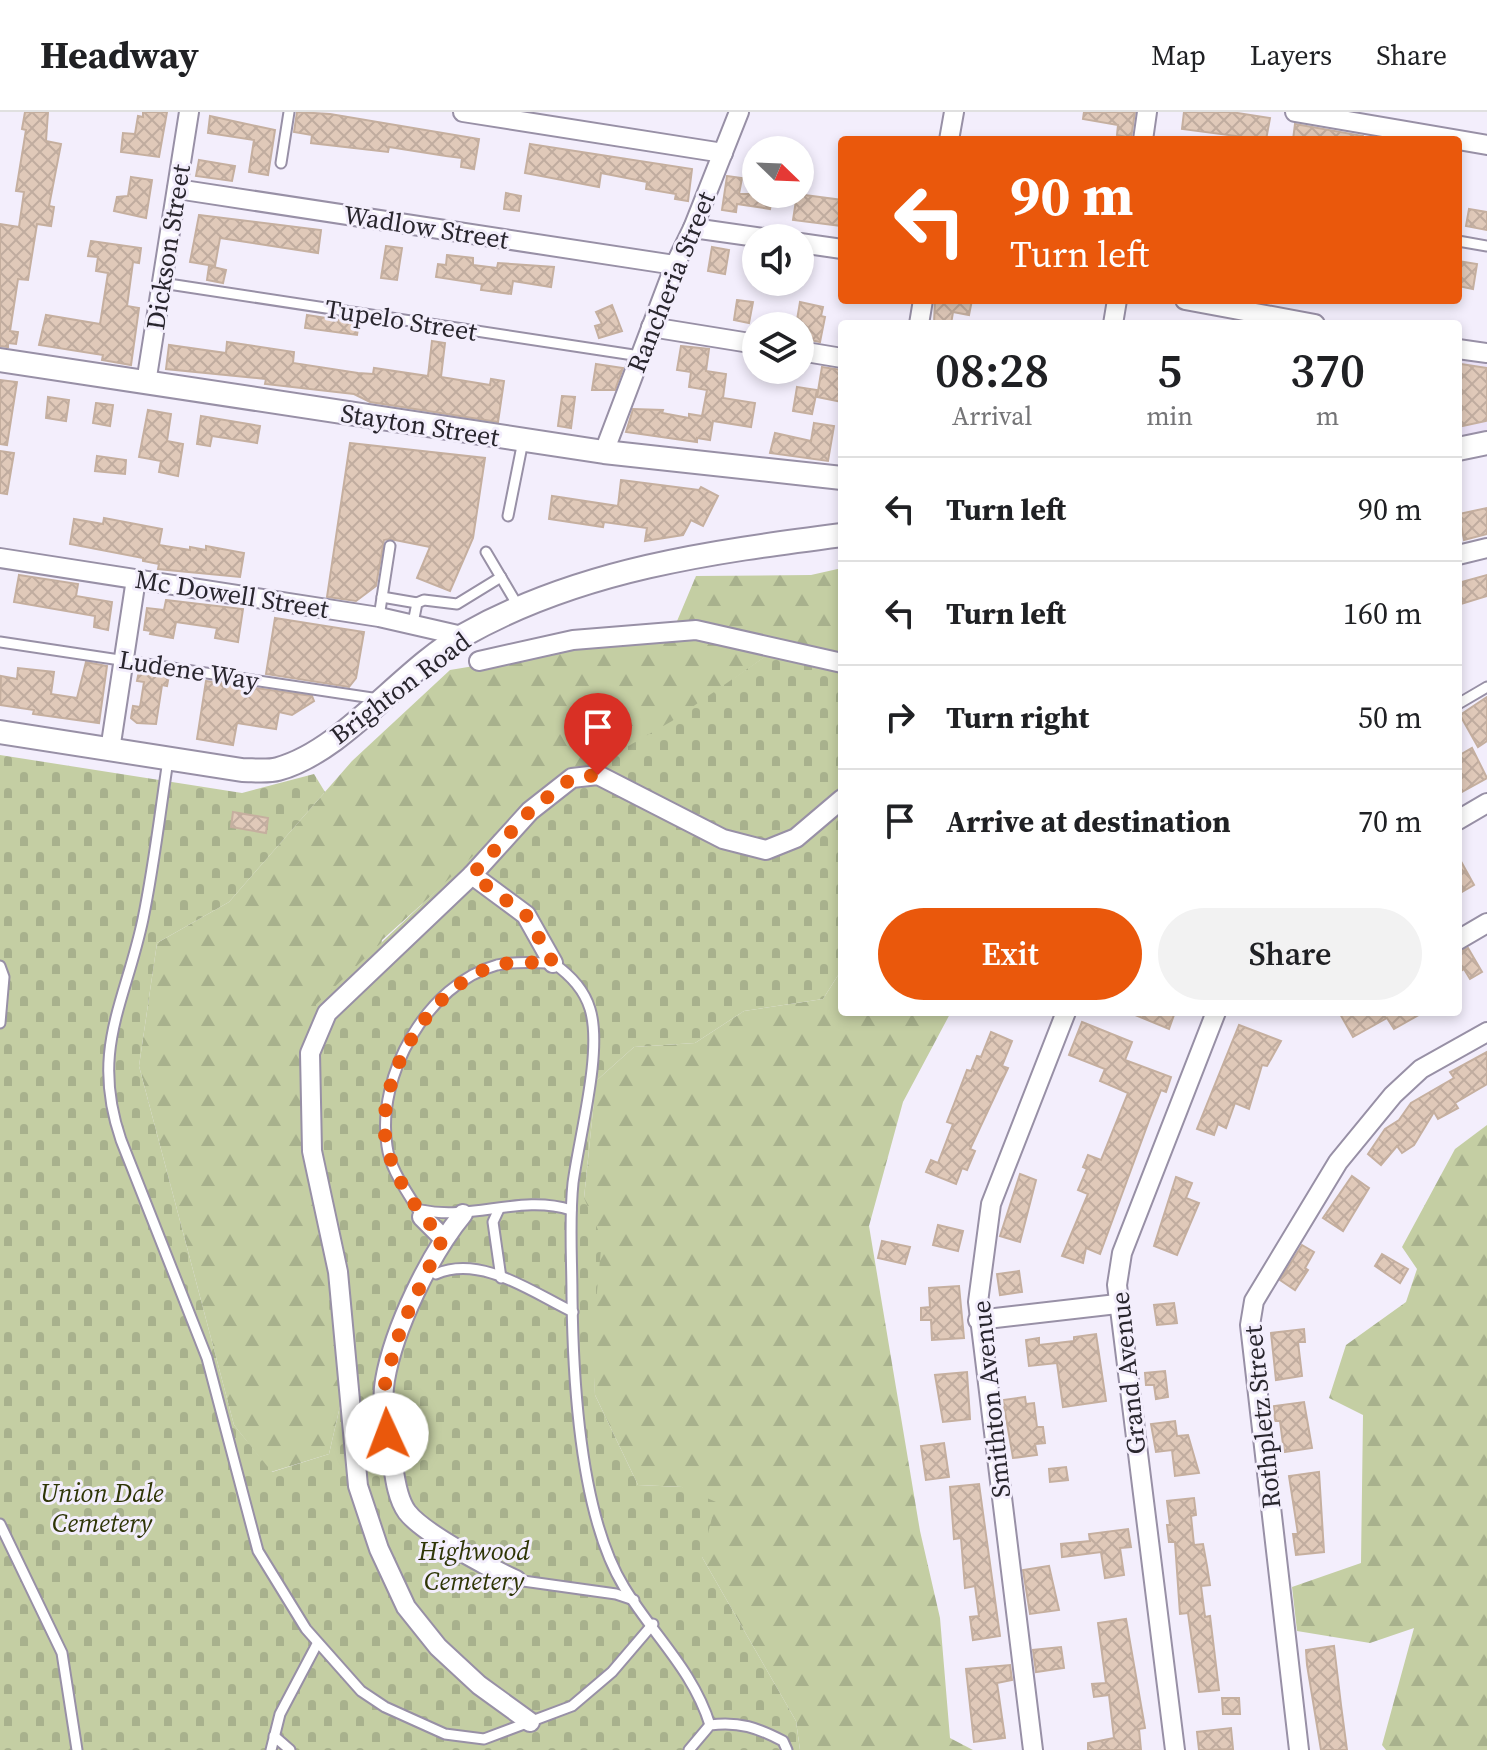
<!DOCTYPE html>
<style>
:root{--surface:#fff;--page:#f2f2f2;--text:#202124;--muted:#757577;--line:#e0e0e0;--accent:#ea580c}
body{margin:0;font-family:"Source Serif 4",serif;background:var(--page);color:var(--text);height:100vh;display:flex;flex-direction:column;font-size:30px;white-space:nowrap}
*{box-sizing:border-box;margin:0}
p{font-size:26px;color:var(--muted)}
.icon{flex:none;width:44px;height:44px;fill:none;stroke:currentColor;stroke-width:2;stroke-linecap:round;stroke-linejoin:round}
.map{position:relative;flex:1;overflow:hidden}
.details{position:absolute;left:838px;top:208px;width:624px;height:696px;display:flex;flex-direction:column;background:var(--surface);border-radius:8px;box-shadow:0 4px 12px #0003}
.details>*{flex:none}
.top-card{position:absolute;left:838px;top:24px;width:624px;height:168px;border-radius:8px;box-shadow:0 4px 12px #0003;background:#ea580c;color:#fff;overflow:hidden}
.needle{width:52px;rotate:113deg}
.fabs{position:absolute;left:742px;top:24px;display:grid;gap:16px}
.fabs a{display:grid;place-items:center;width:72px;height:72px;border-radius:50%;background:var(--surface);box-shadow:0 4px 12px #0003;font-size:40px}
.pin{position:absolute;display:grid;place-items:center;width:68px;height:68px;color:#fff;margin:-82px -34px;border-radius:50% 50% 50% 0;rotate:-45deg;box-shadow:0 0 8px #0007}
.pin .icon{rotate:45deg}
.me{position:absolute;width:88px;margin:-44px;rotate:358deg;stroke-linejoin:round;filter:drop-shadow(0 0 6px #0008)}
.turn{display:flex;align-items:center;gap:28px;height:168px;padding:0 40px;font-size:36px}
.turn .icon{width:104px;height:104px;stroke-width:2.5}
.turn b{display:block;font-size:56px;line-height:68px}
.eta{display:flex;justify-content:space-evenly;align-items:center;height:136px;text-align:center}
.eta b{font-size:48px;font-weight:600;line-height:56px}
.cta{display:flex;gap:16px;margin-top:auto;padding:16px 40px}
.cta a{flex:1;height:92px;border-radius:48px;background:var(--accent);color:#fff;font-size:32px;font-weight:600;line-height:92px;text-align:center}
.cta a+a{background:var(--page);color:var(--text)}
ul{padding:0;list-style:none}
li{display:flex;align-items:center;gap:24px;height:104px;padding:0 40px;border-top:2px solid var(--line)}
li div{flex:1}
li b{display:block;font-size:30px}
li em{font-style:normal}
header{display:flex;align-items:center;gap:48px;box-sizing:border-box;height:112px;padding:0 40px;background:var(--surface);border-bottom:2px solid var(--line)}
header strong{font-size:38px}
nav{display:flex;gap:44px;margin-inline-start:auto;font-size:28px}
.map>svg:first-child{display:block}
</style>
<header>
<strong>Headway</strong>
<nav><a>Map</a><a>Layers</a><a>Share</a></nav>
</header>
<div class="map">
<svg width="1487" height="1638" viewBox="0 0 1487 1638">
<defs>
<pattern id="forest-firs" width="22" height="20" patternUnits="userSpaceOnUse" patternTransform="scale(2)"><rect width="22" height="20" fill="#c4cea3"/><path d="M5 1l3.5 6h-7zM16 11l3.5 6h-7z" fill="#a8b18d"/></pattern>
<pattern id="cemetery-stones" width="16" height="16" patternUnits="userSpaceOnUse" patternTransform="scale(2)"><rect width="16" height="16" fill="#c4cea3"/><path d="M2 7V4a2 2 0 0 1 4 0v3zM10 15v-3a2 2 0 0 1 4 0v3z" fill="#a8b18d"/></pattern>
<pattern id="building-cross-hatch" width="8" height="8" patternUnits="userSpaceOnUse" patternTransform="scale(2)"><rect width="8" height="8" fill="#e0c9b9"/><path d="M0 0l8 8M0 8l8-8" fill="none" stroke="#c0ac9f"/></pattern>
</defs>
<rect width="100%" height="100%" fill="#f3eefc"/>
<polygon fill="#ebe2f7" points="1458,237 1487,241 1487,331 1458,337"/>
<g fill="url(#forest-firs)">
<polygon points="842,456 842,549 783,532 441,775 382,828 330,1138 346,1268 329,1342 271,1360 234,1313 139,954 157,831 229,790 352,649 450,558 672,521 696,464 811,463"/>
<polygon points="842,857 842,900 951,900 903,990 869,1114 920,1419 940,1506 950,1626 973,1638 800,1638 796,1609 702,1445 682,1375 638,1373 595,1283 584,1086 596,969 634,935 695,931 744,899 823,887"/>
<polygon points="1487,1013 1487,1638 1386,1638 1382,1633 1414,1516 1370,1531 1297,1519 1292,1475 1361,1451 1363,1303 1329,1286 1346,1233 1406,1190 1417,1157 1402,1135 1455,1037"/>
</g>
<polygon fill="url(#cemetery-stones)" points="783,532 842,549 842,857 823,887 744,899 695,931 634,935 596,969 584,1086 602,1127 593,1221 595,1283 638,1373 682,1375 716,1390 702,1445 796,1609 800,1638 0,1638 0,643 242,681 314,662 325,680 229,790 157,831 139,954 234,1313 272,1360 329,1342 346,1268 329,1196 330,1137 304,1019 307,901 529,691 672,609"/>
<g fill="url(#building-cross-hatch)" stroke="#c5af9f" stroke-width="2">
<polygon points="25,0 48,0 46,29 61,32 49,94 54,95 51,114 37,112 28,168 18,167 10,219 18,220 16,232 8,231 8,235 0,234 0,112 19,115 24,80 16,79 26,18 22,17"/>
<polygon points="143,0 167,0 159,45 121,40 123,21 135,22 138,4 143,5"/>
<polygon points="297,0 330,2 479,27 474,57 461,55 462,46 446,44 389,35 388,40 311,31 312,23 294,20"/>
<polygon points="1084,0 1135,0 1131,26 1117,23 1118,13 1083,7"/>
<polygon points="1184,0 1231,0 1270,6 1266,28 1182,17"/>
<polygon points="210,4 275,18 268,63 249,60 254,28 208,21"/>
<polygon points="1295,12 1363,24 1363,28 1293,28"/>
<polygon points="530,32 692,57 688,89 675,87 676,82 646,77 647,70 601,61 599,75 525,61"/>
<polygon points="199,48 235,54 232,69 196,64"/>
<polygon points="727,64 742,66 739,82 773,82 770,97 737,92 736,100 722,98"/>
<polygon points="131,65 152,68 146,106 114,99 117,85 128,84"/>
<polygon points="506,81 521,84 519,99 504,97"/>
<polygon points="797,82 842,88 842,114 793,108"/>
<polygon points="1469,97 1487,100 1487,118 1466,114"/>
<polygon points="199,103 321,118 318,141 220,126 215,154 190,150"/>
<polygon points="91,129 141,136 139,151 133,150 127,194 139,196 131,253 102,248 103,243 39,233 46,203 100,212 108,161 96,159 98,145 88,144"/>
<polygon points="386,134 402,136 397,168 381,166"/>
<polygon points="712,135 729,138 725,162 708,159"/>
<polygon points="447,143 473,146 473,153 497,156 498,151 554,155 551,175 513,169 511,182 481,178 482,172 436,165 438,152 446,153"/>
<polygon points="1458,149 1477,152 1473,177 1458,174"/>
<polygon points="209,154 226,158 223,171 207,168"/>
<polygon points="737,188 753,190 749,211 734,208"/>
<polygon points="935,188 972,188 969,203 953,200 951,212 934,212"/>
<polygon points="800,190 823,195 821,204 825,205 820,230 800,226 800,214 796,214"/>
<polygon points="612,193 622,219 599,226 595,214 602,212 596,200"/>
<polygon points="307,203 359,211 357,223 305,216"/>
<polygon points="432,229 445,231 441,265 490,273 491,267 504,269 498,310 370,290 354,282 265,272 266,267 166,257 169,233 226,241 227,230 294,240 293,251 358,261 373,262 374,256 428,264"/>
<polygon points="681,234 709,237 706,259 726,262 723,286 755,291 751,315 713,309 710,328 697,326 697,330 626,320 633,297 663,298 662,301 689,306 689,302 702,304 707,278 689,275 691,260 677,258"/>
<polygon points="596,252 623,256 615,278 592,278"/>
<polygon points="1461,252 1487,256 1487,303 1486,309 1458,315"/>
<polygon points="822,255 842,258 842,290 817,285"/>
<polygon points="0,268 17,270 7,333 0,332"/>
<polygon points="797,275 817,278 812,302 793,299"/>
<polygon points="562,284 575,285 571,316 558,314"/>
<polygon points="48,285 69,288 66,309 46,306"/>
<polygon points="96,291 113,293 110,314 93,311"/>
<polygon points="148,298 171,302 167,329 183,332 178,364 159,360 161,349 139,345"/>
<polygon points="201,304 260,314 257,331 212,324 210,334 197,332"/>
<polygon points="814,311 834,314 828,349 770,341 775,321 811,329"/>
<polygon points="350,331 485,346 473,426 450,479 417,466 430,435 390,427 384,428 376,474 356,489 327,485"/>
<polygon points="0,339 14,341 7,382 0,381"/>
<polygon points="97,344 126,348 125,362 95,359"/>
<polygon points="621,368 699,378 701,375 718,384 703,414 691,408 683,423 645,429 647,416 604,410 603,415 549,407 552,384 618,394"/>
<polygon points="1487,396 1487,422 1464,428 1459,402"/>
<polygon points="104,406 162,417 159,433 190,438 190,435 206,438 206,434 244,441 240,465 158,457 159,452 143,449 143,446 70,432 74,407 103,412"/>
<polygon points="19,463 78,472 76,484 112,490 108,518 94,515 95,504 14,490"/>
<polygon points="1487,463 1487,484 1458,493 1458,471"/>
<polygon points="166,488 243,497 238,530 215,526 217,516 176,510 173,526 150,522 151,519 144,518 147,496 164,498"/>
<polygon points="275,506 364,520 356,566 349,575 266,562"/>
<polygon points="86,550 107,554 99,611 33,602 34,598 0,593 1,564 17,567 18,556 54,560 51,582 77,586"/>
<polygon points="139,559 169,563 167,574 162,573 156,612 137,611 131,606 133,594 140,595 144,570 137,569"/>
<polygon points="206,569 312,584 314,589 292,603 279,600 276,617 237,611 233,633 197,627"/>
<polygon points="1487,585 1487,629 1478,635 1460,603"/>
<polygon points="1472,636 1487,666 1462,680 1458,673 1458,644"/>
<polygon points="233,700 268,706 266,721 231,715"/>
<polygon points="1458,744 1474,773 1462,780 1458,773"/>
<polygon points="1468,836 1482,860 1470,867 1464,857 1458,861 1458,840"/>
<polygon points="1128,900 1175,900 1169,917"/>
<polygon points="1339,900 1424,900 1394,917 1387,906 1353,925"/>
<polygon points="1082,910 1132,930 1125,948 1171,965 1166,980 1161,978 1150,1006 1100,1142 1086,1136 1083,1151 1062,1144 1088,1082 1078,1078 1087,1057 1083,1055 1088,1043 1101,1048 1128,981 1100,969 1105,957 1069,943"/>
<polygon points="1239,913 1281,929 1267,954 1262,953 1249,997 1235,991 1226,1016 1218,1012 1214,1023 1197,1017"/>
<polygon points="991,920 1012,929 1002,954 1008,956 970,1037 975,1039 967,1058 962,1056 956,1072 926,1060 931,1048 938,1051 953,1012 947,1010 954,992 967,958 971,959 977,944 981,945"/>
<polygon points="1487,940 1487,972 1455,991 1458,996 1438,1007 1434,1000 1414,1033 1402,1041 1397,1034 1381,1053 1368,1042 1385,1017 1399,1008 1411,991 1454,966 1450,960"/>
<polygon points="1020,1062 1036,1068 1020,1130 1000,1124"/>
<polygon points="1352,1064 1369,1076 1343,1119 1323,1106"/>
<polygon points="1176,1065 1192,1071 1186,1086 1199,1091 1177,1143 1154,1134"/>
<polygon points="938,1113 963,1119 958,1139 933,1133"/>
<polygon points="882,1129 910,1135 905,1152 878,1146"/>
<polygon points="1302,1133 1314,1140 1305,1156 1308,1158 1295,1178 1280,1168"/>
<polygon points="1382,1142 1408,1157 1400,1171 1375,1154"/>
<polygon points="1019,1159 1022,1180 1000,1183 997,1162"/>
<polygon points="959,1174 964,1226 932,1228 931,1208 921,1208 921,1196 930,1195 929,1176"/>
<polygon points="1174,1191 1177,1211 1157,1213 1154,1193"/>
<polygon points="1304,1217 1305,1230 1298,1230 1302,1264 1276,1268 1271,1221"/>
<polygon points="1096,1222 1106,1289 1063,1295 1057,1251 1029,1254 1026,1228 1039,1226 1039,1233 1074,1229 1074,1225"/>
<polygon points="1165,1259 1168,1285 1156,1287 1154,1273 1146,1273 1145,1261"/>
<polygon points="967,1260 970,1307 943,1310 935,1263"/>
<polygon points="1025,1285 1026,1292 1034,1291 1037,1315 1043,1315 1045,1331 1035,1332 1037,1343 1013,1346 1003,1288"/>
<polygon points="1304,1290 1312,1336 1284,1340 1280,1309 1275,1309 1274,1294"/>
<polygon points="1175,1309 1177,1324 1188,1323 1199,1361 1175,1364 1172,1338 1156,1340 1151,1312"/>
<polygon points="944,1331 949,1365 926,1368 921,1334"/>
<polygon points="1066,1355 1068,1368 1050,1370 1049,1357"/>
<polygon points="1319,1360 1324,1440 1296,1443 1293,1422 1298,1422 1289,1364"/>
<polygon points="979,1372 1000,1524 973,1528 970,1505 979,1504 975,1474 965,1476 961,1426 954,1427 950,1375"/>
<polygon points="1194,1386 1196,1403 1191,1404 1194,1433 1203,1432 1207,1454 1210,1473 1201,1474 1205,1505 1210,1504 1219,1578 1199,1580 1188,1501 1180,1502 1175,1430 1169,1430 1167,1413 1170,1413 1167,1389"/>
<polygon points="1128,1417 1131,1435 1120,1436 1124,1463 1105,1466 1101,1440 1062,1445 1061,1432 1090,1429 1089,1422"/>
<polygon points="1049,1454 1059,1498 1030,1502 1023,1458"/>
<polygon points="1126,1507 1145,1616 1139,1617 1141,1638 1088,1638 1088,1631 1114,1626 1109,1583 1094,1585 1092,1572 1106,1571 1098,1511"/>
<polygon points="1334,1534 1341,1593 1347,1638 1321,1638 1307,1553 1306,1538"/>
<polygon points="1061,1535 1064,1556 1036,1560 1033,1538"/>
<polygon points="1010,1553 1012,1568 997,1571 1005,1626 974,1630 966,1557"/>
<polygon points="1222,1586 1239,1586 1240,1602 1223,1602"/>
<polygon points="1231,1616 1233,1637 1199,1638 1197,1620"/>
</g>
<g fill="none" stroke-linecap="round" stroke-linejoin="round">
<g stroke="#9890a6" stroke-width="13">
<g id="service">
<polyline points="281,51 289,0"/>
<polyline points="1458,129 1487,134"/>
<polyline points="162,171 640,244"/>
<polyline points="508,404 523,329"/>
<polyline points="486,440 518,494"/>
<polyline points="382,485 417,491"/>
<polyline points="379,505 390,434"/>
<polyline points="413,511 417,491 424,488 457,492 501,465"/>
<polyline points="0,530 379,587"/>
<polyline points="1458,592 1487,575"/>
<path d="M168,648C160,701 154,754 143,807C125,892 90,938 121,1028L207,1246L258,1439L306,1517L361,1579L385,1595L445,1622L484,1627L572,1594L612,1560L653,1512"/>
<polyline points="0,854 4,865 0,911"/>
<polyline points="499,1097 493,1110 501,1166"/>
<path d="M421,1098C473,1109 521,1082 571,1098"/>
<path d="M422,1105C410,1083 390,1059 387,1034C376,964 427,872 497,853C514,849 535,851 553,851C569,862 584,877 590,897C603,939 579,1025 573,1071C569,1109 572,1147 572,1185C573,1269 580,1403 624,1475C653,1523 693,1558 710,1613"/>
<path d="M436,1162C481,1142 533,1181 573,1200"/>
<polyline points="0,1412 62,1541 77,1638"/>
<polyline points="516,1468 616,1482 634,1488"/>
<polyline points="274,1624 290,1638"/>
<polyline points="271,1638 280,1602 317,1532"/>
<path d="M689,1638L710,1613C739,1609 758,1616 783,1629L787,1638"/>
</g>
</g>
<g stroke="#9890a6" stroke-width="22">
<g id="minor">
<polyline points="463,0 723,41"/>
<polyline points="1295,0 1487,33"/>
<polyline points="949,28 954,0"/>
<polyline points="1143,28 1147,0"/>
<polyline points="177,77 675,153"/>
<polyline points="693,116 764,126"/>
<polyline points="800,131 842,137"/>
<polyline points="1185,188 1315,212"/>
<polyline points="919,212 923,188"/>
<polyline points="1113,212 1117,188"/>
<polyline points="651,215 756,232"/>
<polyline points="1458,237 1487,241"/>
<polyline points="800,239 842,246"/>
<polyline points="146,271 189,0"/>
<polyline points="604,340 675,153 693,116 739,0"/>
<polyline points="1458,443 1487,436"/>
<polyline points="0,446 379,505 462,524"/>
<polyline points="479,549 573,528 696,518 842,551"/>
<polyline points="110,638 136,467"/>
<polyline points="1458,708 1487,691"/>
<polyline points="472,763 530,699 572,666 598,663 723,727 766,738 796,726 842,687"/>
<polyline points="1458,828 1487,811"/>
<path d="M463,1102C430,1142 394,1216 385,1268C380,1295 388,1327 393,1353C395,1368 398,1388 407,1400C424,1422 490,1456 516,1468"/>
<polyline points="422,1105 443,1126"/>
<polyline points="978,1208 1117,1192"/>
<polyline points="530,1610 479,1573 438,1535 406,1495 379,1437 358,1374 338,1160 312,1039 310,941 327,901 472,763 526,803 553,851"/>
<polyline points="1033,1638 978,1190 991,1092 1066,900"/>
<polyline points="1175,1638 1117,1173 1122,1141 1216,900"/>
<polyline points="1299,1638 1250,1213 1254,1189 1338,1050 1393,983 1421,957 1487,920"/>
</g>
</g>
<g stroke="#9890a6" stroke-width="26">
<g id="tertiary">
<polyline points="0,248 604,340 842,366"/>
<polyline points="1458,337 1487,331"/>
<path d="M0,620L242,658C253,658 267,660 278,657C344,639 402,558 464,523C581,457 711,440 842,423"/>
</g>
</g>
<use href="#service" stroke="#fff" stroke-width="9"/>
<use href="#minor" stroke="#fff" stroke-width="18"/>
<use href="#tertiary" stroke="#fff" stroke-width="22"/>
</g>
<g fill="none" stroke-linecap="round" stroke-linejoin="round">
<path stroke="#ea580c" stroke-width="14" stroke-dasharray="0 25.2" d="M387,1322L385,1269L402,1213L443,1126C420,1103 397,1071 388,1039C369,972 432,871 497,853C514,849 535,851 553,851L526,803L472,763L530,699L572,666L598,663"/>
</g>
<g text-anchor="middle" stroke-width="6" stroke-linejoin="round" paint-order="stroke">
<g font-size="26" fill="#29262e" stroke="#f3eefc">
<text transform="translate(426 115) rotate(9)" y="9">Wadlow Street</text>
<text transform="translate(168 135) rotate(-81)" y="9">Dickson Street</text>
<text transform="translate(671 170) rotate(-68)" y="9">Rancheria Street</text>
<text transform="translate(401 208) rotate(9)" y="9">Tupelo Street</text>
<text transform="translate(420 313) rotate(9)" y="9">Stayton Street</text>
<text transform="translate(232 482) rotate(9)" y="9">Mc Dowell Street</text>
<text transform="translate(189 558) rotate(9)" y="9">Ludene Way</text>
<text transform="translate(400 576) rotate(-37)" y="9">Brighton Road</text>
<text transform="translate(1128 1261) rotate(-96)" y="9">Grand Avenue</text>
<text transform="translate(991 1287) rotate(-96)" y="9">Smithton Avenue</text>
<text transform="translate(1262 1305) rotate(-96)" y="9">Rothpletz Street</text>
</g>
<g font-size="26" font-style="italic" fill="#2e3506" stroke="#f3eefc">
<text x="102" y="1390">Union Dale<tspan x="102" dy="30">Cemetery</tspan></text>
<text x="474" y="1448">Highwood<tspan x="474" dy="30">Cemetery</tspan></text>
</g>
</g>
</svg>
<div class="fabs">
<a><svg class="needle" viewBox="-14 -14 28 28"><path d="M0-13l5 13h-10z" fill="#e53935"/><path d="M0 13l5-13h-10z" fill="#757577"/></svg></a>
<a><svg class="icon" aria-label="sound" viewBox="0 0 24 24"><path d="M4 9h4l5-4v14l-5-4H4zM17 9q2 3 0 6"/></svg></a>
<a><svg class="icon" aria-label="layers" viewBox="0 0 24 24"><path d="M12 4l9 5-9 5-9-5zM3 14l9 5 9-5"/></svg></a>
</div>
<div class="pin" style="left:598px;top:663px;background:#d93025"><svg class="icon" aria-label="arrive" viewBox="0 0 24 24"><path d="M6 21V4h12l-3 4 3 4H6"/></svg></div>
<svg class="me" style="left:387px;top:1322px" viewBox="-20 -20 40 40"><circle r="19" fill="#fff"/><path d="M0-13L10 11 0 6-10 11z" fill="#ea580c"/></svg>
<div class="top-card">
<div class="turn"><svg class="icon" aria-label="left" viewBox="0 0 24 24"><path d="M17 20v-9H6M10 6l-5 5 5 5"/></svg><div><b>90 m</b>Turn left</div></div>
</div>
<section class="details">
<div class="eta">
<div><b>08:28</b><p>Arrival</p></div>
<div><b>5</b><p>min</p></div>
<div><b>370</b><p>m</p></div>
</div>
<ul>
<li><svg class="icon" aria-label="left" viewBox="0 0 24 24"><path d="M17 20v-9H6M10 6l-5 5 5 5"/></svg><div><b>Turn left</b></div><em>90 m</em></li>
<li><svg class="icon" aria-label="left" viewBox="0 0 24 24"><path d="M17 20v-9H6M10 6l-5 5 5 5"/></svg><div><b>Turn left</b></div><em>160 m</em></li>
<li><svg class="icon" aria-label="right" viewBox="0 0 24 24"><path d="M7 20v-9h11M14 6l5 5-5 5"/></svg><div><b>Turn right</b></div><em>50 m</em></li>
<li><svg class="icon" aria-label="arrive" viewBox="0 0 24 24"><path d="M6 21V4h12l-3 4 3 4H6"/></svg><div><b>Arrive at destination</b></div><em>70 m</em></li>
</ul>
<div class="cta"><a>Exit</a><a>Share</a></div>
</section>
</div>
